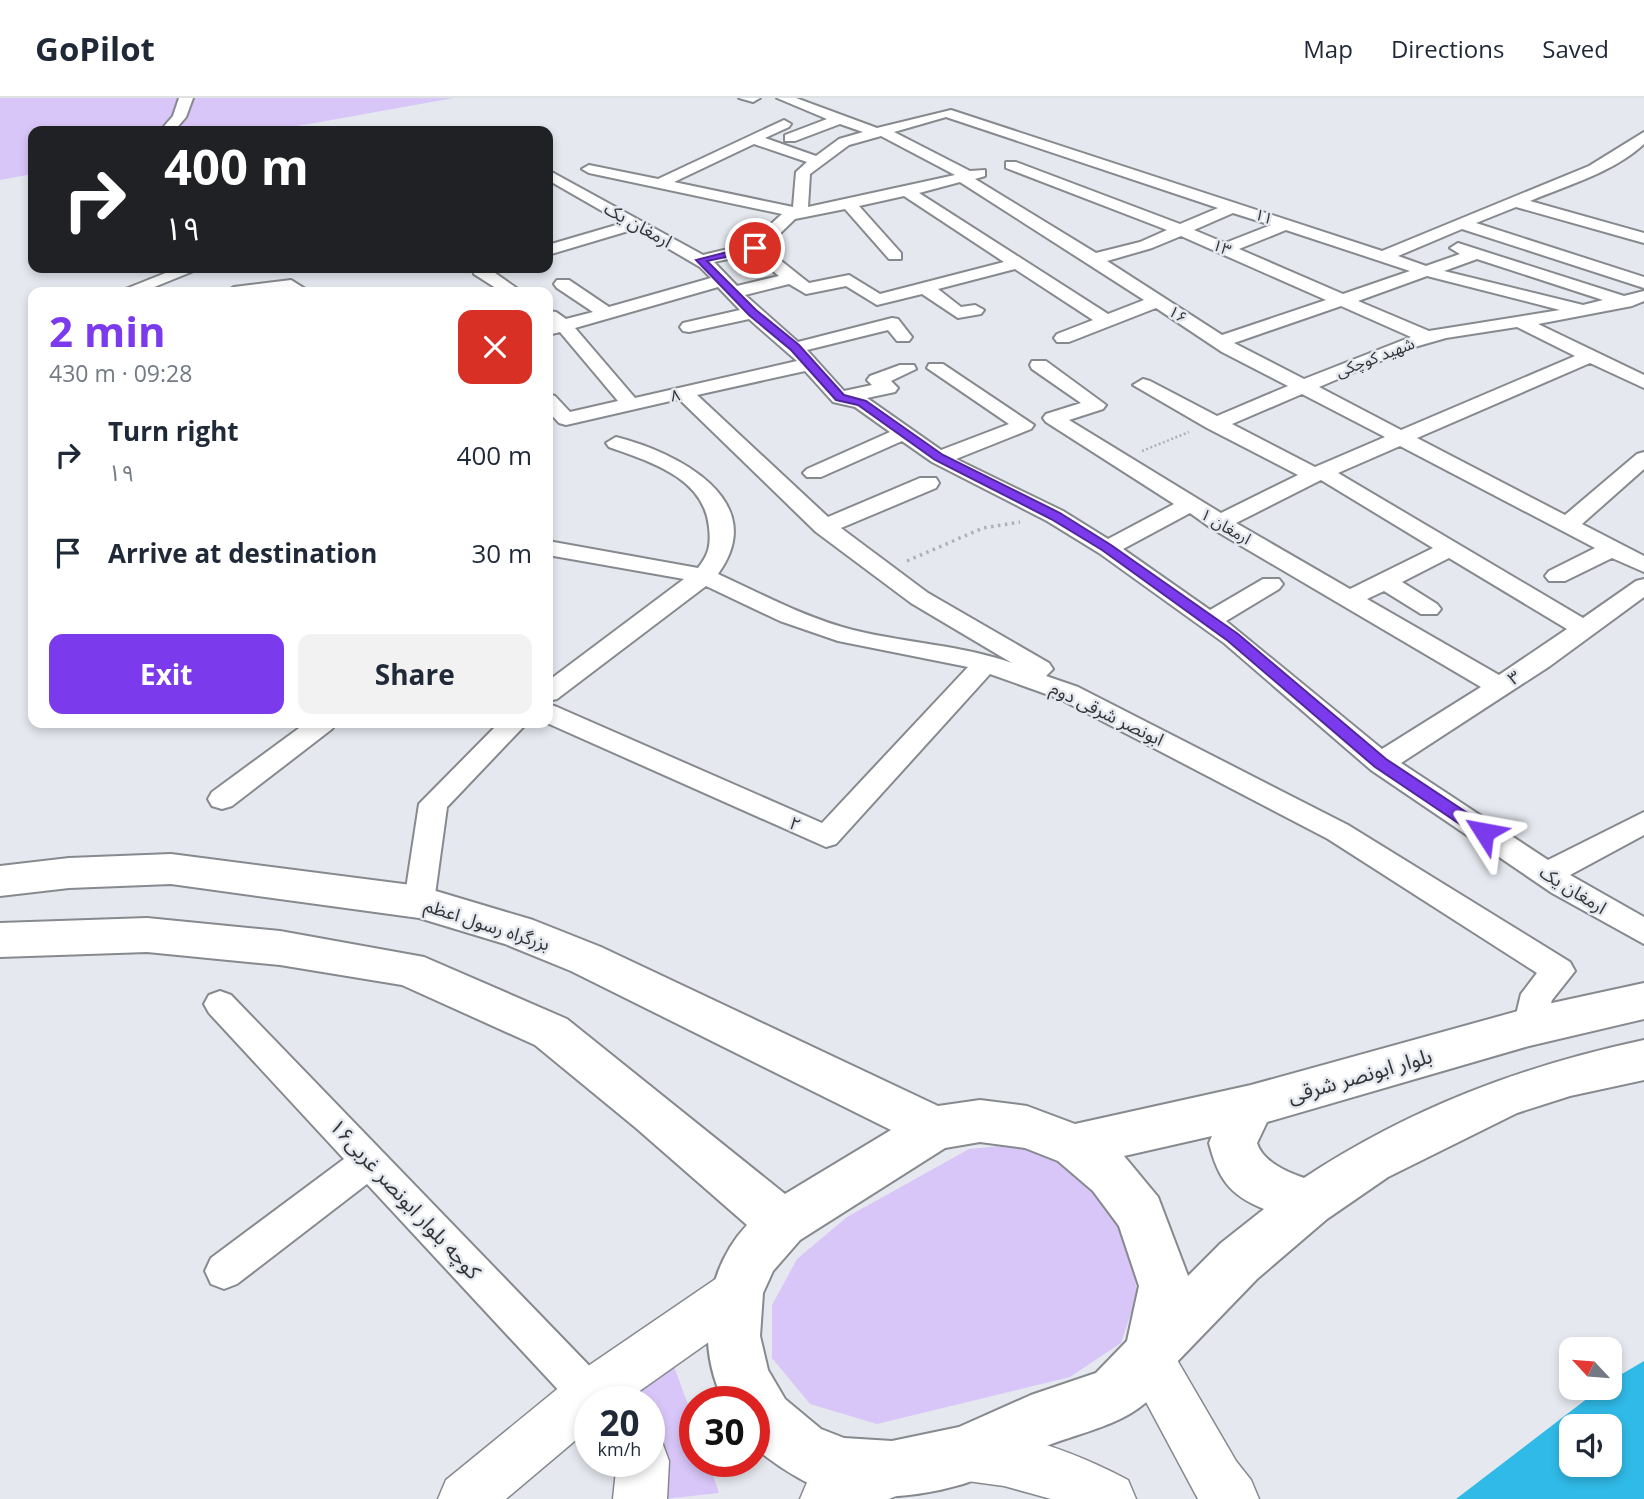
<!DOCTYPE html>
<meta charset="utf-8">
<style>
:root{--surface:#fff;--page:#f2f2f3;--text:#1f2937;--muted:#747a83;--line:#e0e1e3;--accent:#7c3aed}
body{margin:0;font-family:"Open Sans","Noto Sans Arabic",sans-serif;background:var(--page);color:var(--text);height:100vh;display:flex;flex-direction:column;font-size:26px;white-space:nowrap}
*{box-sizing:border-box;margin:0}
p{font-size:23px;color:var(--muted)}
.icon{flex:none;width:38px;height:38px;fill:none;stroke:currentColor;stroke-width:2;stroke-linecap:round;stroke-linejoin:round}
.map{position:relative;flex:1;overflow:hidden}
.sheet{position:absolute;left:28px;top:189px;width:525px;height:441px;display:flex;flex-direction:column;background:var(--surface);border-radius:14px;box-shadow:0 4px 10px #0003}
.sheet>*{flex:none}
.guide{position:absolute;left:28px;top:28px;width:525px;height:147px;border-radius:14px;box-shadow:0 4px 10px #0003;background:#202124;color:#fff;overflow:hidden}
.needle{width:46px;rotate:296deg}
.controls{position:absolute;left:1559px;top:1239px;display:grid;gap:14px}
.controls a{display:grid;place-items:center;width:63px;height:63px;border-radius:14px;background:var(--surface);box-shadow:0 4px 10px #0003;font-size:35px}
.speed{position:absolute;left:574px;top:1288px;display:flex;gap:14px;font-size:35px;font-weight:700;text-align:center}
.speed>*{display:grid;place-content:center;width:91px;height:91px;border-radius:50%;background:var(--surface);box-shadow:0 4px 10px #0003;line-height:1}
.speed small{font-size:18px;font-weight:400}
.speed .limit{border:10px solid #d22;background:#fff;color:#111}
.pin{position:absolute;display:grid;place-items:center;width:60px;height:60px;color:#fff;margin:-30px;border:4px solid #fff;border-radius:50%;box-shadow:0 2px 7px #0007}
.me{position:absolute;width:77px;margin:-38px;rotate:304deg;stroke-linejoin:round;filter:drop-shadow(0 0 5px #0008)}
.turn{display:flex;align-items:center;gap:24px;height:147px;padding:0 21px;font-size:32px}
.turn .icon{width:91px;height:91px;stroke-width:2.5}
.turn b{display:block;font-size:49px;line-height:60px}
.round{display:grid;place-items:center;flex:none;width:74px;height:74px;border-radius:14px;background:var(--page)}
.headline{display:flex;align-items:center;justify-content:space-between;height:119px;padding:0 21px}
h1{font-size:42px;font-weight:700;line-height:52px;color:var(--accent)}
.primary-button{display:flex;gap:14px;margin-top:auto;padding:14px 21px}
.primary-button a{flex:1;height:80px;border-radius:14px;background:var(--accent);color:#fff;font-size:28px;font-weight:700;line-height:80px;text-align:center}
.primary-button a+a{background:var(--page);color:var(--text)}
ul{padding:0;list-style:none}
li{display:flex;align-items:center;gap:21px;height:98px;padding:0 21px}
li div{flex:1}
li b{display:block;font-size:26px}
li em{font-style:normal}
header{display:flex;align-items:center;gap:42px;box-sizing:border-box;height:98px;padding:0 35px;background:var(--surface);border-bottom:2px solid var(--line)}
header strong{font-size:33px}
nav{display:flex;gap:38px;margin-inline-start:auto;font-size:24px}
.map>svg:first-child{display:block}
</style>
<header>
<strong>GoPilot</strong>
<nav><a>Map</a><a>Directions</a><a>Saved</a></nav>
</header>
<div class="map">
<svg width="1644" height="1401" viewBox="0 0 1644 1401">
<rect width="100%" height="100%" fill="#e5e9ef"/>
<g fill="#d8c6f8">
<polygon points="0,0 454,0 270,33 33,33 33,76 0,82"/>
<polygon points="1021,1046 1065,1059 1130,1137 1137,1197 1121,1245 1070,1279 877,1326 810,1306 772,1260 772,1207 797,1161 847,1119 969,1051"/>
<polygon points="671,1260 695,1326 695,1363 708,1363 719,1395 665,1401 665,1352 649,1327 649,1304 612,1304"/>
</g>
<path fill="#30bae7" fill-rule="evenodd" d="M1644,1263V1401H1456L1601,1290H1610V1283ZM1572,1328H1610V1367H1572Z"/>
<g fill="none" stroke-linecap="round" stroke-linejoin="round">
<g stroke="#86898e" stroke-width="4">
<g id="minor">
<polygon points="179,0 193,0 186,19 174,33 160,33 173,18"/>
<polygon points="739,0 760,0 753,4"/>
<path d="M777,0H796L877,30L951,12L1382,153L1589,68L1644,34V46C1614,74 1568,87 1530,103L1644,135V145L1516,109L1476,125L1644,179V190L1462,131L1398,158L1426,168L1460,156L1450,150L1458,145L1624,198L1644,193V203L1632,208L1538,226L1644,277V290L1590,265L1417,340L1565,417L1637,356L1644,354V371L1582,426L1644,458V474L1612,460L1565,483H1549L1545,478L1549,473L1595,450L1400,348L1338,375L1583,520L1636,483L1644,481V499L1550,568L1401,665L1548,762L1644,714V737L1570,777L1644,819V846L1552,795L1371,672L1224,545L1099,455L1047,423L932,364L902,343L821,379H807L803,375L807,371L890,334L855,309L833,304L805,273L697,297L828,419L920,380H936L939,385L936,390L841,430L928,495L1049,565L1053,571L1046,578L1078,589L1348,727L1570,864L1575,873L1552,902L1541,939L1529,943L1517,939L1513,929L1521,896L1537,875L1328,741L1060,601L990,576L836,746L826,749L547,625L548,606L557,609L822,725L968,569L838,543L780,523L706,488L557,601L548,603V583L684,481L548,457V443L698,470C709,456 711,447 709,429C704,379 650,364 609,349L606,345L616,339C676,354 772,402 718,476C762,496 806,520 853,532C905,545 961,547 1012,565L911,505L816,434L679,301L566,327L559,325L548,313V296L555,298L570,314L618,303L560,234L548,237V213L556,214L566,221L593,214L557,190L554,186L557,182H569L609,209L711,180L700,169L635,131L548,157V147L623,125L548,82V72L703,157L749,146L782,116L589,75L582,71L589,67L658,81L784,22L791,26L789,29L765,40L816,58L839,41L863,34L840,26L795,43H785V37L827,21ZM946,19L1218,110L1180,126L1016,64H1006V70L1167,132L1140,144L1096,155L975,81L985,78V72L970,73L894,34ZM881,38L955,77L808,109L810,76L849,47ZM754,46L807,64L796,74L793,109L674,84ZM960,84L1144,202L1108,216L919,95ZM904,98L1004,164L880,196L849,177L809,185L765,150L795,121L845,111L889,161H901V155L859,108ZM1233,115L1271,127L1225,145L1194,132ZM1286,132L1410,173L1343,196L1239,151ZM1181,138L1326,202L1222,237L1107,163L1152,150ZM752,156L779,178L737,188L714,164ZM1477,161L1603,202L1583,207L1444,173ZM1015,171L1093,222L1057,236L1054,240L1057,244H1069L1156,210L1222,254L1288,288L1217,318L1150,283L1143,281L1133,287L1207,330L1298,377L1221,415L1069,322L1103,311L1106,307L1046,263H1032L1030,267L1032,271L1081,305L1046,316L1043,320L1046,324L1174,406L1108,441L1063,413L956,361L1031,331L1034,327L943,266H929L927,270L1009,326L941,352L867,300L895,294L898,290L891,283L916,271L914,267H900L870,278L867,282L872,287L844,293L807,252L888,232L897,243H909L912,239L898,221L892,220L798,244L745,197L789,186L806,196L846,188L877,207L922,196L958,220L981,216L984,212L975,207L961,209L938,191ZM1427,178L1560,212L1429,233L1358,203ZM718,189L740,212L683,225L680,229L683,233L689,234L749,221L797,263L635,300L575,230ZM1341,208L1411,239L1304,281L1234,245ZM1517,229L1575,258L1401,332L1319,289L1411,250L1446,240ZM1302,296L1385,339L1315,369L1232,326ZM1321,382L1433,450L1350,491L1236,425ZM1190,415L1211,430L1481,589L1382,651L1226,523L1279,491L1283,486L1279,481H1263L1210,512L1123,451ZM1449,460L1567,531L1499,577L1367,501L1384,493L1421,516H1437L1441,511L1437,506L1402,484Z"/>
<polygon points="178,170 201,170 142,194 118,194"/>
<polygon points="473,170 488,170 522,194 502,194 474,176"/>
<polygon points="291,182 310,194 225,194 234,189"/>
<polygon points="306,625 336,625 332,631 232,708 222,711 212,708 208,701 212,694"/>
<polygon points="499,625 527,625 447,709 434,804 430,812 419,816 408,812 404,804 419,706"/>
<polygon points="220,893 231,897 604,1283 610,1297 608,1304 590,1304 590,1317 576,1311 367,1086 237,1186 224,1191 211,1186 205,1173 211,1160 344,1061 209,915 204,906 209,897"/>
</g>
</g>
<g stroke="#86898e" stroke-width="3">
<g id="major">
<polygon points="737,1172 754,1178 761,1195 754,1212 624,1304 590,1304 590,1330 506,1401 438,1401 446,1382 572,1279 720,1178"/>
<polygon points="1148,1236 1166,1243 1236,1363 1251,1382 1259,1401 1198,1401 1123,1261 1130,1243"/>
<path d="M967,1331C1025,1336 1077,1355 1128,1382L1136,1401H1051L1004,1388L967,1383L948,1376L941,1357L948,1338Z"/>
<polygon points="649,1339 662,1344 669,1363 667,1401 613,1401 617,1363 649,1363"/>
<polygon points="882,1351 901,1358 908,1377 901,1396 889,1401 800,1401 808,1382"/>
</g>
</g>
<g stroke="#86898e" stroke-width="4">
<path id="highway" d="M171,756L419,788L533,822L601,849L938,1008L980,1002L1027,1008L1075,1026L1251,987L1529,910L1644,885V921L1529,948L1267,1024L1257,1045C1263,1064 1287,1074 1304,1080C1411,1010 1519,969 1644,942V982L1570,998L1517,1015L1388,1079L1327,1121L1257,1181L1172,1269C1148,1325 1090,1330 1041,1350C1015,1361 990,1377 963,1386C926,1397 886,1401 847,1398C816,1394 778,1369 754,1349V1304H724C696,1248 704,1173 747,1127L636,1030L535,947L402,887L280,867L147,854L0,859V825L147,820L280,833L424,859L567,921L785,1096L891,1032L571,873L505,846L419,820L171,786L69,790L0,798V768L69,760ZM1212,1038L1209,1045C1218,1080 1229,1097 1264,1111L1221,1145L1188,1178L1158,1099L1124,1058ZM980,1044L1025,1050L1058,1063L1093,1093L1119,1128L1139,1188L1127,1243L1096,1275L1031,1297L959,1329L892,1343L844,1340L821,1331L785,1301L768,1272L760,1238L763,1195L773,1173L800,1142L945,1050Z"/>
</g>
<polyline stroke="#adb1b5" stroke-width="2.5" stroke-dasharray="2 2.5" stroke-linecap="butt" points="1142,353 1189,334"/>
<polyline stroke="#adb1b5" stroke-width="3.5" stroke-dasharray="2.5 4.5" stroke-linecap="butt" points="907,463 983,430 1020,424"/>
<use href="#minor" fill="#fff" fill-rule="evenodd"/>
<use href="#major" fill="#fff" fill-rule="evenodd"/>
<use href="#highway" fill="#fff" fill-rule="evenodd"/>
</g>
<polygon fill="#7c3aed" stroke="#51269a" stroke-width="2" points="755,147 759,152 707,163 756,212 799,247 844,297 866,303 943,357 1060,415 1111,447 1238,536 1386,661 1490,730 1490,739 1479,739 1375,669 1228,543 1102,452 1051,421 935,362 858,307 836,302 791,252 749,217 696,162"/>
<g text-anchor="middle" stroke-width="5" stroke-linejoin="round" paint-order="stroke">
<g font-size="16" fill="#323436" stroke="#e5e9ef">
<text transform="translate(1264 118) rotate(19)" y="6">۱۱</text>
<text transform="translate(1222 149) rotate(23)" y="6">۱۳</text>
<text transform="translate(1178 216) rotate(33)" y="6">۱۶</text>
<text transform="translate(1375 259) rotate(-21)" y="6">شهید کوچکی</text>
<text transform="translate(675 297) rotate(-12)" y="6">۸</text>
<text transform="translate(1226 428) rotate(30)" y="6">ارمغان ۱</text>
</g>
<g font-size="18" fill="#323436" stroke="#e5e9ef">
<text transform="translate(638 127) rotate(29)" y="6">ارمغان یک</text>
<text transform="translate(1514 580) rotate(-33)" y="6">۳</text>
<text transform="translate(1107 616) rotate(26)" y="6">ابونصر شرقی دوم</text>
<text transform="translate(795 726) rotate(24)" y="6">۲</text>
<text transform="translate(1573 792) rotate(32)" y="6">ارمغان یک</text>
<text transform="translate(487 827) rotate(18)" y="6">بزرگراه رسول اعظم</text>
</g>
<g font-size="21" fill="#323436" stroke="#e5e9ef">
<text transform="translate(1360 978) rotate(-16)" y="7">بلوار ابونصر شرقی</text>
<text transform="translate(405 1101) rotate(47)" y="7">کوچه بلوار ابونصر غربی۱۶</text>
</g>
</g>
</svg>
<div class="controls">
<a><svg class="needle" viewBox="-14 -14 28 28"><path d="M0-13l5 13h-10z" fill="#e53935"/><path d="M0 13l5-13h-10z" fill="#747a83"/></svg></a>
<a><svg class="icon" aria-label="sound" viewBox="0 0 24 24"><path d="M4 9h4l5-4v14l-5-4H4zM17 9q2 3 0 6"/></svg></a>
</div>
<div class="speed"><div>20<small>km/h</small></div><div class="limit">30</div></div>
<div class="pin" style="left:755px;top:150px;background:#d93025"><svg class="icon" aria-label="arrive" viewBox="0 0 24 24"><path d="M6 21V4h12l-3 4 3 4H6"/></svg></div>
<svg class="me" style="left:1484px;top:734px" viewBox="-20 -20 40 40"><path d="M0-17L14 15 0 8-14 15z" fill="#7c3aed" stroke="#fff" stroke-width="4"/></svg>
<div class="guide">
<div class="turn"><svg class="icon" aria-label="right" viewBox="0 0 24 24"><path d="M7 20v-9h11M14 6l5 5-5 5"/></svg><div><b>400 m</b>۱۹</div></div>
</div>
<section class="sheet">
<div class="headline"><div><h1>2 min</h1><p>430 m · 09:28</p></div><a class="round" style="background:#d93025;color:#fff"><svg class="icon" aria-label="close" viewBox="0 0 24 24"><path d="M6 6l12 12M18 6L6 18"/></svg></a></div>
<ul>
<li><svg class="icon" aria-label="right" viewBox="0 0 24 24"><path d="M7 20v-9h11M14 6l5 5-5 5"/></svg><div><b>Turn right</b><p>۱۹</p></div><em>400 m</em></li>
<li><svg class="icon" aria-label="arrive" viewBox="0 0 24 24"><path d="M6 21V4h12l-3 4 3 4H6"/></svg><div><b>Arrive at destination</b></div><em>30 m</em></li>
</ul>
<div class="primary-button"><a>Exit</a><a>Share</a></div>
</section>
</div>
